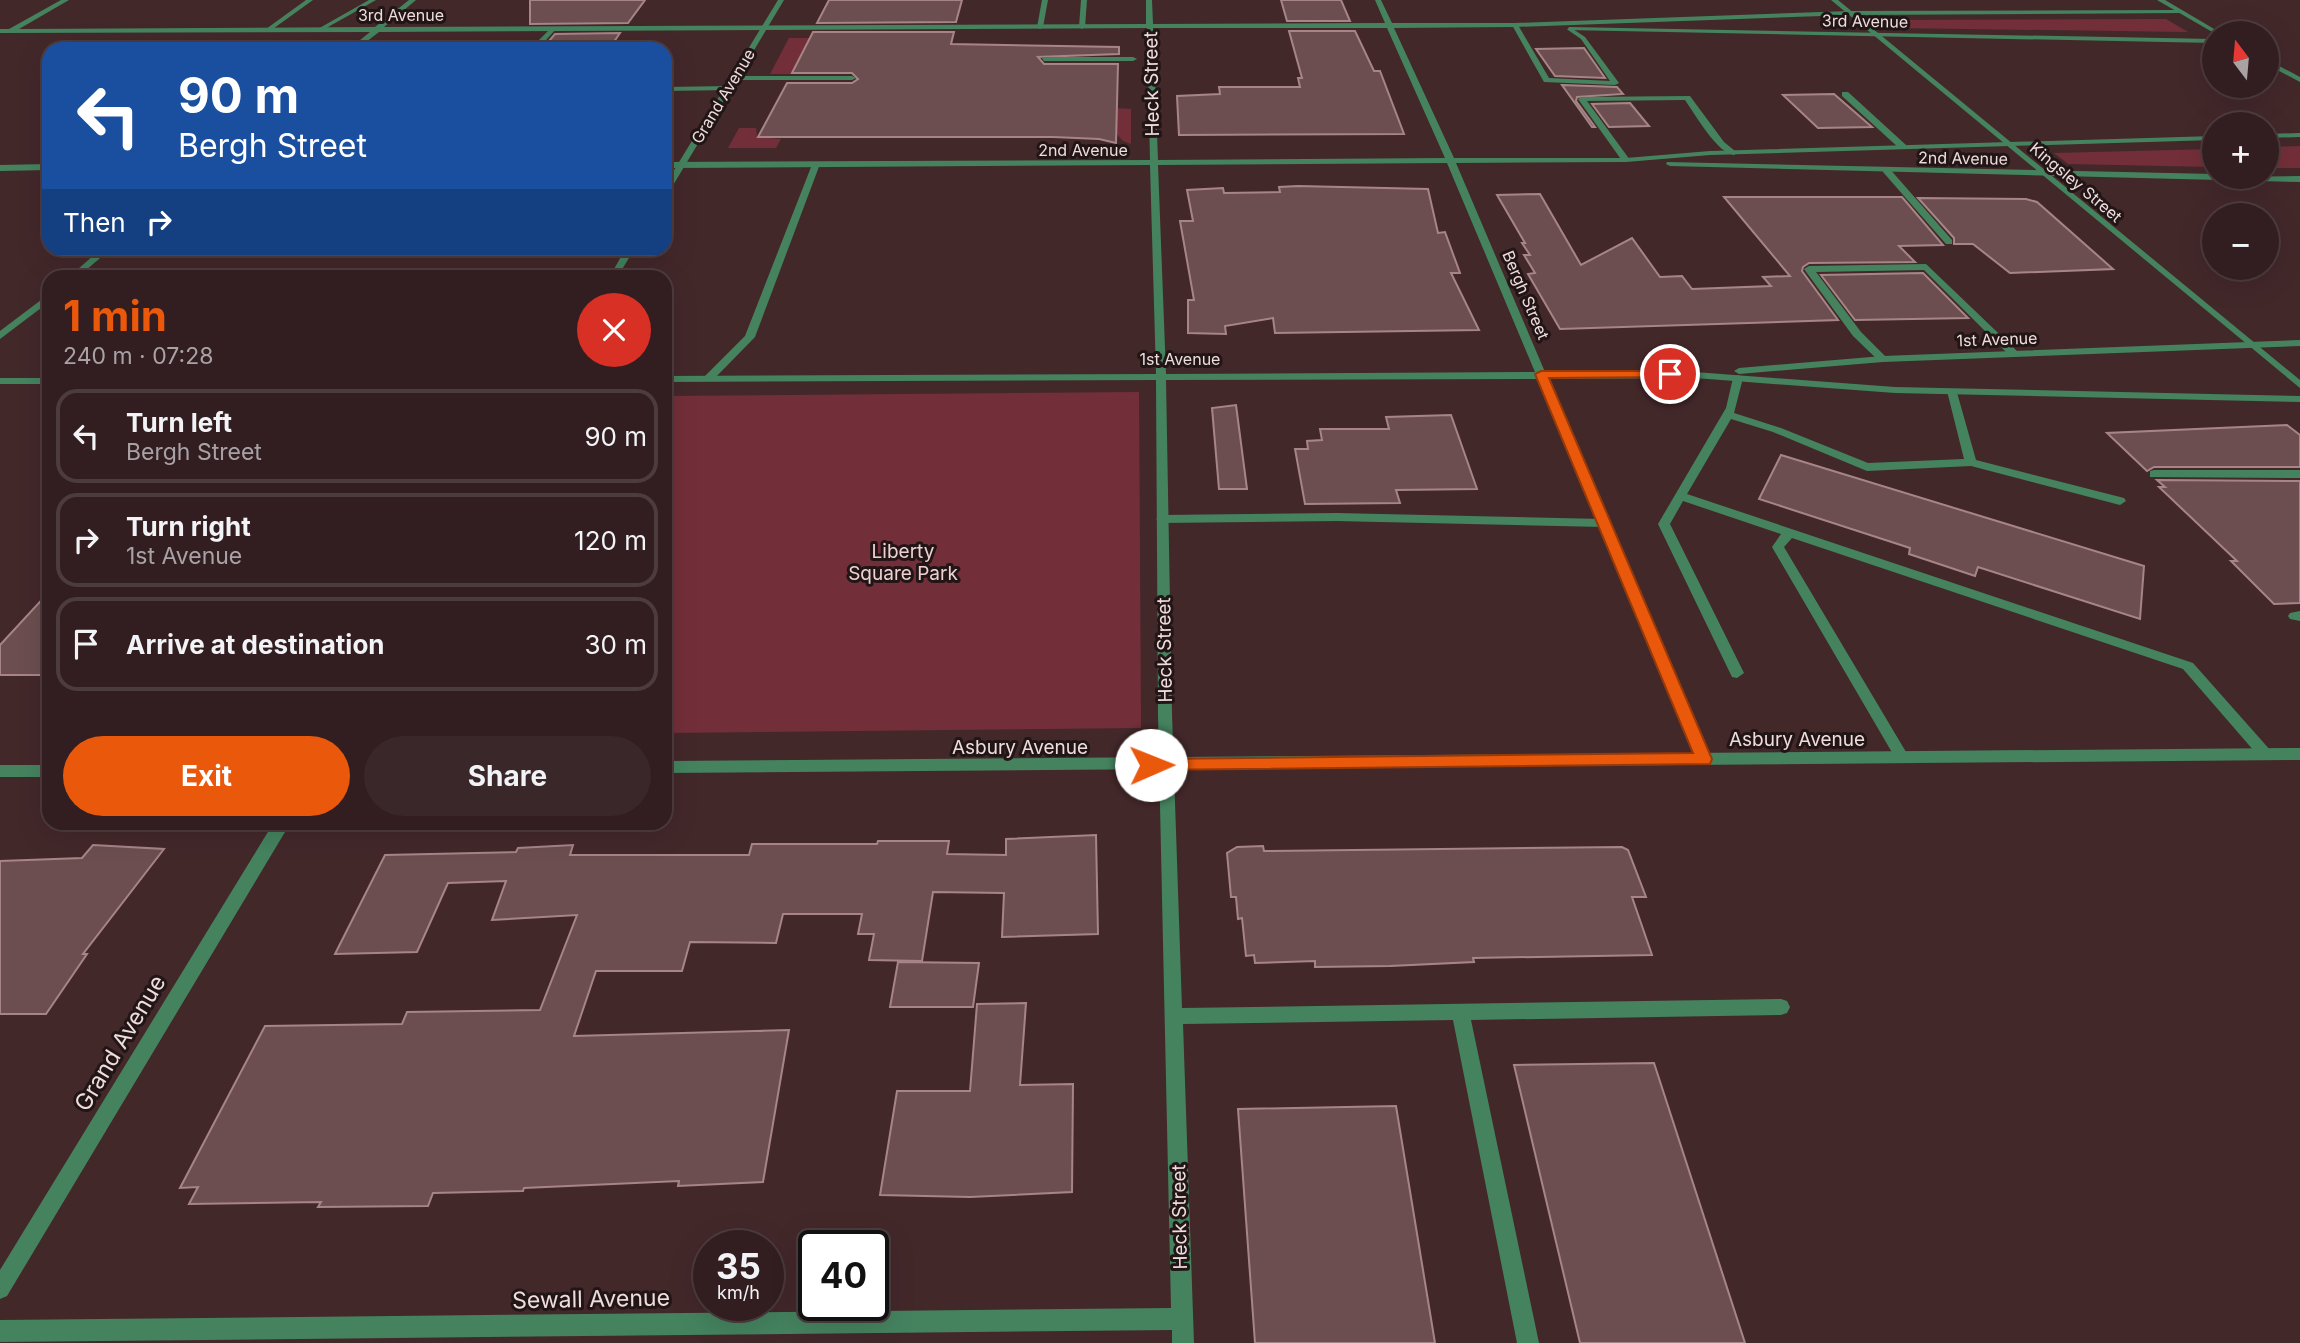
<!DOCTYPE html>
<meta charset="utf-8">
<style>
:root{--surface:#321e20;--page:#3a2729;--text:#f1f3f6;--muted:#a8a2a5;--line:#4d3c3e;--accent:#ea580c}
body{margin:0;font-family:Inter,sans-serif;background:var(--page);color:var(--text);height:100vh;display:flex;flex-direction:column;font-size:26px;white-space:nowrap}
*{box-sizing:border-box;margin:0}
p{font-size:23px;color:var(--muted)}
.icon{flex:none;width:38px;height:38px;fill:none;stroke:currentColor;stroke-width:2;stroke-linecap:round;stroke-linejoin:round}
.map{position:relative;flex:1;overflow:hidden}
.sheet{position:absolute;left:42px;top:270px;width:630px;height:560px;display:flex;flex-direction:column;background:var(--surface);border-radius:21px;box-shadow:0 7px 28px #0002,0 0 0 2px var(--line)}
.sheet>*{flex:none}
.guide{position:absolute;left:42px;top:42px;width:630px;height:214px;border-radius:21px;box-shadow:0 7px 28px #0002,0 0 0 2px var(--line);background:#1a4fa0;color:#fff;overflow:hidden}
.needle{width:46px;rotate:344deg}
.fabs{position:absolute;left:2202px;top:21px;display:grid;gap:14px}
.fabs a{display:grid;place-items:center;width:77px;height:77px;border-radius:50%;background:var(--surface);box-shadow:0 7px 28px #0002,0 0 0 2px var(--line);font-size:35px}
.speed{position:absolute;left:693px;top:1230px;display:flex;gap:14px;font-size:35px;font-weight:700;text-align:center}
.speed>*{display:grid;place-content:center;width:91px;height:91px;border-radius:50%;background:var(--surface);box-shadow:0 7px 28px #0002,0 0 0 2px var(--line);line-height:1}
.speed small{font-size:18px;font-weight:400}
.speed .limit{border:4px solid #111;border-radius:10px;background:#fff;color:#111}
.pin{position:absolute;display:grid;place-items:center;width:60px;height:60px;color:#fff;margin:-30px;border:4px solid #fff;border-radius:50%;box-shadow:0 2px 7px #0007}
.me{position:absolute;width:77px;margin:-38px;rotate:89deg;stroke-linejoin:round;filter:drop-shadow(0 0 5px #0008)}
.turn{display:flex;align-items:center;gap:24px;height:147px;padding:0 21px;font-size:32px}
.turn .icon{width:91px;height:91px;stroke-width:2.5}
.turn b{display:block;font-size:49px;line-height:60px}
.then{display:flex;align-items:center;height:66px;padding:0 21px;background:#0003;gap:14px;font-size:26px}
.round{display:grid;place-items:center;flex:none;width:74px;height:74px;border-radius:37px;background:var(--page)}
.headline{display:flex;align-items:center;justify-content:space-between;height:119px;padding:0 21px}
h1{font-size:42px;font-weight:700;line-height:52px;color:var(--accent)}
.button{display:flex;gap:14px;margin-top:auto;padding:14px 21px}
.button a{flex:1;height:80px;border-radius:42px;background:var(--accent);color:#fff;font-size:28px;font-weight:700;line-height:80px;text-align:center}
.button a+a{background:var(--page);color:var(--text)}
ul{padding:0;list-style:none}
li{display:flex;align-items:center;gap:21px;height:94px;margin:0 14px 10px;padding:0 7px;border:4px solid var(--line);border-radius:21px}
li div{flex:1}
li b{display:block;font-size:26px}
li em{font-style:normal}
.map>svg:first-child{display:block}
</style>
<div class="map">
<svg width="2300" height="1343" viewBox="0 0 2300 1343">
<rect width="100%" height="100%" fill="#43282a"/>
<g fill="#732f39">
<polygon points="2166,19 2188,32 1897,28 1887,20"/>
<polygon points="789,38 835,38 805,48 792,74 770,74"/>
<polygon points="1115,108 1131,109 1131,144 1123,141 1114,131"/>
<polygon points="739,128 756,128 757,137 781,139 776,148 728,148"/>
<polygon points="2300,146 2300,168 2266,168 2266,147"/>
<polygon points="2214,149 2214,167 2068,164 2054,153"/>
<polygon points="1139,392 1141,728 665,733 665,396"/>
</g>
<g fill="#6c4e50" stroke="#a78587" stroke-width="2">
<polygon points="530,0 645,0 628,23 530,24"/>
<polygon points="829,0 962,0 956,22 817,23"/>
<polygon points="1281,0 1341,0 1350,21 1287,21"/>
<polygon points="1289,31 1355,31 1374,71 1380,71 1404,134 1179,135 1177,96 1220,94 1219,87 1300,87 1298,78 1302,78"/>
<polygon points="813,32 954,32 951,44 1119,47 1119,54 1038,57 1044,64 1118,64 1116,143 1099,139 1053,137 758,137 787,83 852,83 858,79 852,73 792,73"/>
<polygon points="620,33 609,49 542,49 555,34"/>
<polygon points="1584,48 1605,78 1555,76 1536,49"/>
<polygon points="1562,85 1617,87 1623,94 1577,97 1576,101 1595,127 1592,127"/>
<polygon points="1834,94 1872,127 1818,128 1783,95"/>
<polygon points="1630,103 1649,126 1609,127 1592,104"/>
<polygon points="1298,186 1428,189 1438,233 1445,232 1460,273 1451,273 1479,330 1275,333 1273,318 1225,326 1226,334 1188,333 1188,300 1194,300 1180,221 1193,221 1187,190 1223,188 1224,193 1280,192 1279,187"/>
<polygon points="1540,194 1581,265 1632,238 1660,277 1682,276 1692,289 1771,286 1763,277 1790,276 1724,197 1902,197 1943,245 1899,246 1915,262 1809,263 1803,267 1802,271 1838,320 1560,329 1528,274 1535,273 1524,255 1530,255 1522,243 1525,243 1497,195"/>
<polygon points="1918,198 2026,199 2037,202 2113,269 2010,273 1973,244 1954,244 1954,238"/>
<polygon points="1923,273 1968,318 1855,320 1821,275"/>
<polygon points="1236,405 1247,489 1219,489 1212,408"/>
<polygon points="1451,415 1477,489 1396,490 1400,503 1305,504 1295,449 1308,449 1307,441 1322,440 1320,429 1389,429 1386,417"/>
<polygon points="2287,425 2300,435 2300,467 2154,467 2147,471 2107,433"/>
<polygon points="1781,455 2144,566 2140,619 1978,567 1975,576 1909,554 1910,548 1759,499"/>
<polygon points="2157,480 2300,481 2300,603 2274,604 2231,561 2237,561 2159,487 2165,487"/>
<polygon points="49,592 49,675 0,675 0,645"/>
<polygon points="1096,835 1098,934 1002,937 1004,893 933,892 922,961 869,960 874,934 858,934 862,914 783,914 776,943 690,942 682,971 596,971 574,1036 789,1030 763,1182 678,1186 679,1181 524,1188 523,1191 433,1193 428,1206 318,1207 321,1202 189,1204 198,1187 180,1188 265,1026 402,1024 407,1012 540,1010 577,915 492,920 506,881 448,883 417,952 335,954 385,855 516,852 518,848 573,845 570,855 749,855 752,844 877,844 878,841 949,841 947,854 1006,855 1006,839"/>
<polygon points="93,845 164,849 83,954 87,954 46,1014 0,1014 0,861 82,858"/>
<polygon points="1263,846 1264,851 1622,847 1628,850 1646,897 1632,897 1652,955 1473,958 1474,962 1390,966 1315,967 1315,961 1255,963 1254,955 1246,956 1242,918 1238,919 1236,897 1231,897 1227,853 1237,847"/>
<polygon points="898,962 979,963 973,1007 890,1007"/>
<polygon points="1026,1003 1020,1085 1073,1084 1072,1192 970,1197 880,1195 897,1091 970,1091 977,1004"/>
<polygon points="1654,1063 1745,1343 1580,1343 1514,1065"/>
<polygon points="1396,1106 1435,1343 1255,1343 1238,1109"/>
</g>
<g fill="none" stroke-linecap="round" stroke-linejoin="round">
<g fill="#45835f" fill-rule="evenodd">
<polygon points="306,0 313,0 270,31 266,31 266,29"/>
<polygon points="369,0 376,0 321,31 316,30"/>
<polygon points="1042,0 1048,0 1043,27 1040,29 1037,27"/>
<polygon points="1081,0 1087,0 1085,27 1082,29 1079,27"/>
<polygon points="1515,23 1518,25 1549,78 1610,81 1581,39 1568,30 1570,27 1585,37 1619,83 1615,85 1544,82 1512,25"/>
<polygon points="551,28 556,29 538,49 530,49"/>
<polygon points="734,76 852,76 856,78 852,80 731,80 730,78"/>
<polygon points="731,86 732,88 728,90 665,91 665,87"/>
<polygon points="1842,92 1848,92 1906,145 1906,149 1900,149 1842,96"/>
<path d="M1690,96L1724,142L1735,151V155C1718,155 1695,114 1685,100L1587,101L1630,160L1623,162L1578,99L1582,97Z"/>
<polygon points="813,162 820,164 755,337 712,381 704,381 704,377 745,336"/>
<polygon points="1883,168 1889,168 1952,240 1952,244 1946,244 1883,172"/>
<polygon points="1926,264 2018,352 2018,356 2010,356 1924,270 1816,272 1861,332 1888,359 1887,361 1879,361 1853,336 1804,269 1809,266"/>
<polygon points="1738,375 1743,378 1734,413 1781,428 1868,463 1964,459 1947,391 1948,389 1956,389 1976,460 2124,498 2126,501 2120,505 1971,466 1867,471 1773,432 1731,419 1687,494 2193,663 2271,751 2273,755 2271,759 2261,759 2183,669 1792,538 1784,547 1909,757 1907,761 1897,761 1772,547 1781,534 1683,501 1670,524 1744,673 1737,678 1732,677 1658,524 1726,408 1733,378"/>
<polygon points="2154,470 2300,470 2300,478 2150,477 2150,471"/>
<polygon points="1336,513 1604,519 1610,523 1604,527 1336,521 1162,523 1156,519 1162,515"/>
<polygon points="2300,611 2300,621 2290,619 2288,616 2290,613"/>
</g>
<polygon fill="#45835f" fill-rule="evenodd" points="1041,57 1133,57 1137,59 1133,61 1044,61"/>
<g fill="#45835f" fill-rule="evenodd">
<path d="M61,0H69L19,29L375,27L409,0H416L384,27L1146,24V0H1152L1153,24L1385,23L1375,0H1381L1392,23H1515L1850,11L2180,10L2182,13L1850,15L1515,27L1394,28L1454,158H1626L1710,151L2214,136V140L1710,155L1626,162L1456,163L1545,372H1695L1895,387L2300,396V402L1895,393L1695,378L1548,379L1711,759L1709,763H1699L1697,759L1538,379L1166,380L1172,714L1182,1008L1781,999L1787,1001L1790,1007L1787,1013L1781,1015L1471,1020L1539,1343H1517L1453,1020L1183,1024L1194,1343H1172V1330L0,1342V1320L1171,1308L1158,714L1156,380L665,382V376L1156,374L1150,165L665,168V162L1150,160L1147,28L379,32L357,49H349L370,32L0,33V29H9ZM1153,28H1387L1445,158L1158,160ZM1447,163L1535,372L1166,374L1158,165Z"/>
<polygon points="1569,27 2214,39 2214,43 1567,30"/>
<polygon points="2300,133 2300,137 2266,138 2266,134"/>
<polygon points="1667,162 2214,174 2214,177 2300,176 2300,182 1670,166 1666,164"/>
<polygon points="49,164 49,170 0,171 0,165"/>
<polygon points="102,248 112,248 79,276 70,276"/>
<polygon points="49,294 49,302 0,339 0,331"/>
<polygon points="2300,340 2300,346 1883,362 1739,374 1734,371 1739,368 1883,356"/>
<rect x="0" y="378" width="49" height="6"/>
</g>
<g fill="#45835f" fill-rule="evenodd">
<polygon points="778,0 784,0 669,192 665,195 665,185"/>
<polygon points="1831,0 1838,0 2300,380 2300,388"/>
<polygon points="2157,0 2165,0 2221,33 2214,33"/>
<polygon points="2266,59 2300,77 2300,82 2266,64"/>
<polygon points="626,248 635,248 618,276 610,276"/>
<polygon points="2300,748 2300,760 665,773 665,761"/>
<rect x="0" y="765" width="49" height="12"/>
<polygon points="274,822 291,822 7,1296 0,1299 0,1270"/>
</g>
</g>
<polygon fill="#ea580c" stroke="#983908" stroke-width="2" points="1670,371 1676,374 1674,377 1549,378 1712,759 1710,764 1145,770 1143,765 1145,761 1151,759 1693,753 1535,374 1541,371"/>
<g text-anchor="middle" stroke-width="6" stroke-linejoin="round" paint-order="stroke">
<g font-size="16" fill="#efdcdd" stroke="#211516">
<text x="401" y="21">3rd Avenue</text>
<text transform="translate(1865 21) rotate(1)" y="6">3rd Avenue</text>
<text transform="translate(723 96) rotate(-59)" y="6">Grand Avenue</text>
<text x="1083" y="156">2nd Avenue</text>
<text transform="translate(1963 158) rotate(1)" y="6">2nd Avenue</text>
<text transform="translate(2076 182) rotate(40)" y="6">Kingsley Street</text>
<text transform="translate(1526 295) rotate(67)" y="6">Bergh Street</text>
<text transform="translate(1997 339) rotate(-2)" y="6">1st Avenue</text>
<text x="1180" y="365">1st Avenue</text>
</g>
<g font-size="19" fill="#efdcdd" stroke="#211516">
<text transform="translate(1151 84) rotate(-91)" y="7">Heck Street</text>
<text transform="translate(1164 650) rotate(-91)" y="7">Heck Street</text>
<text x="1797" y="746">Asbury Avenue</text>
<text x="1020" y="754">Asbury Avenue</text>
<text transform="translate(1179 1217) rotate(-91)" y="7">Heck Street</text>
</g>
<g font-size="19" fill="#eed2d3" stroke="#211516">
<text x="903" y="558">Liberty<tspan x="903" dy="22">Square Park</tspan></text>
</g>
<g font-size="23" fill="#efdcdd" stroke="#211516">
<text transform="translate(120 1043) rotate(-59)" y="8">Grand Avenue</text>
<text transform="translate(591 1299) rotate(-1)" y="8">Sewall Avenue</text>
</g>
</g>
</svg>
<div class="fabs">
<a><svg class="needle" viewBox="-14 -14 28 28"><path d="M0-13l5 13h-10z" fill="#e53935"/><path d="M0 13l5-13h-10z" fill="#a8a2a5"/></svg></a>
<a>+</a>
<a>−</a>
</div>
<div class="speed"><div>35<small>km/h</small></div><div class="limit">40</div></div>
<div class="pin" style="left:1670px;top:374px;background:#d93025"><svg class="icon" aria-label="arrive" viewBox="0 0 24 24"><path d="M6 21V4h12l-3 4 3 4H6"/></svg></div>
<svg class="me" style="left:1151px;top:765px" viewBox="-20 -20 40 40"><circle r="19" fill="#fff"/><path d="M0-13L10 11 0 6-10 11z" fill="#ea580c"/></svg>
<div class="guide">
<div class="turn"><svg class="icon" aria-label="left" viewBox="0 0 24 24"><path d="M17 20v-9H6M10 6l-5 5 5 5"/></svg><div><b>90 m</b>Bergh Street</div></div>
<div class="then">Then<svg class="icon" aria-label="right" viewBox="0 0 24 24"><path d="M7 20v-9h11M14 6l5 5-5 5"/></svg></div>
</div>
<section class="sheet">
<div class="headline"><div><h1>1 min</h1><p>240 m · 07:28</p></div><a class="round" style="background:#d93025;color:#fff"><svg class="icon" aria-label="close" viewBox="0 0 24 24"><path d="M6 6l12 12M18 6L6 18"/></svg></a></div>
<ul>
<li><svg class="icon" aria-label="left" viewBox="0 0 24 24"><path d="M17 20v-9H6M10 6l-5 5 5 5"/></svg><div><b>Turn left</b><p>Bergh Street</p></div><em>90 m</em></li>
<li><svg class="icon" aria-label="right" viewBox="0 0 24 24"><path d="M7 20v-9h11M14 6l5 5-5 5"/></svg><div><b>Turn right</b><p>1st Avenue</p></div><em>120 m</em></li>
<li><svg class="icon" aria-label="arrive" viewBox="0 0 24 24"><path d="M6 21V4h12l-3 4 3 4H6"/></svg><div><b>Arrive at destination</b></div><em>30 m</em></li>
</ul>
<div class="button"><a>Exit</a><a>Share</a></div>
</section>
</div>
